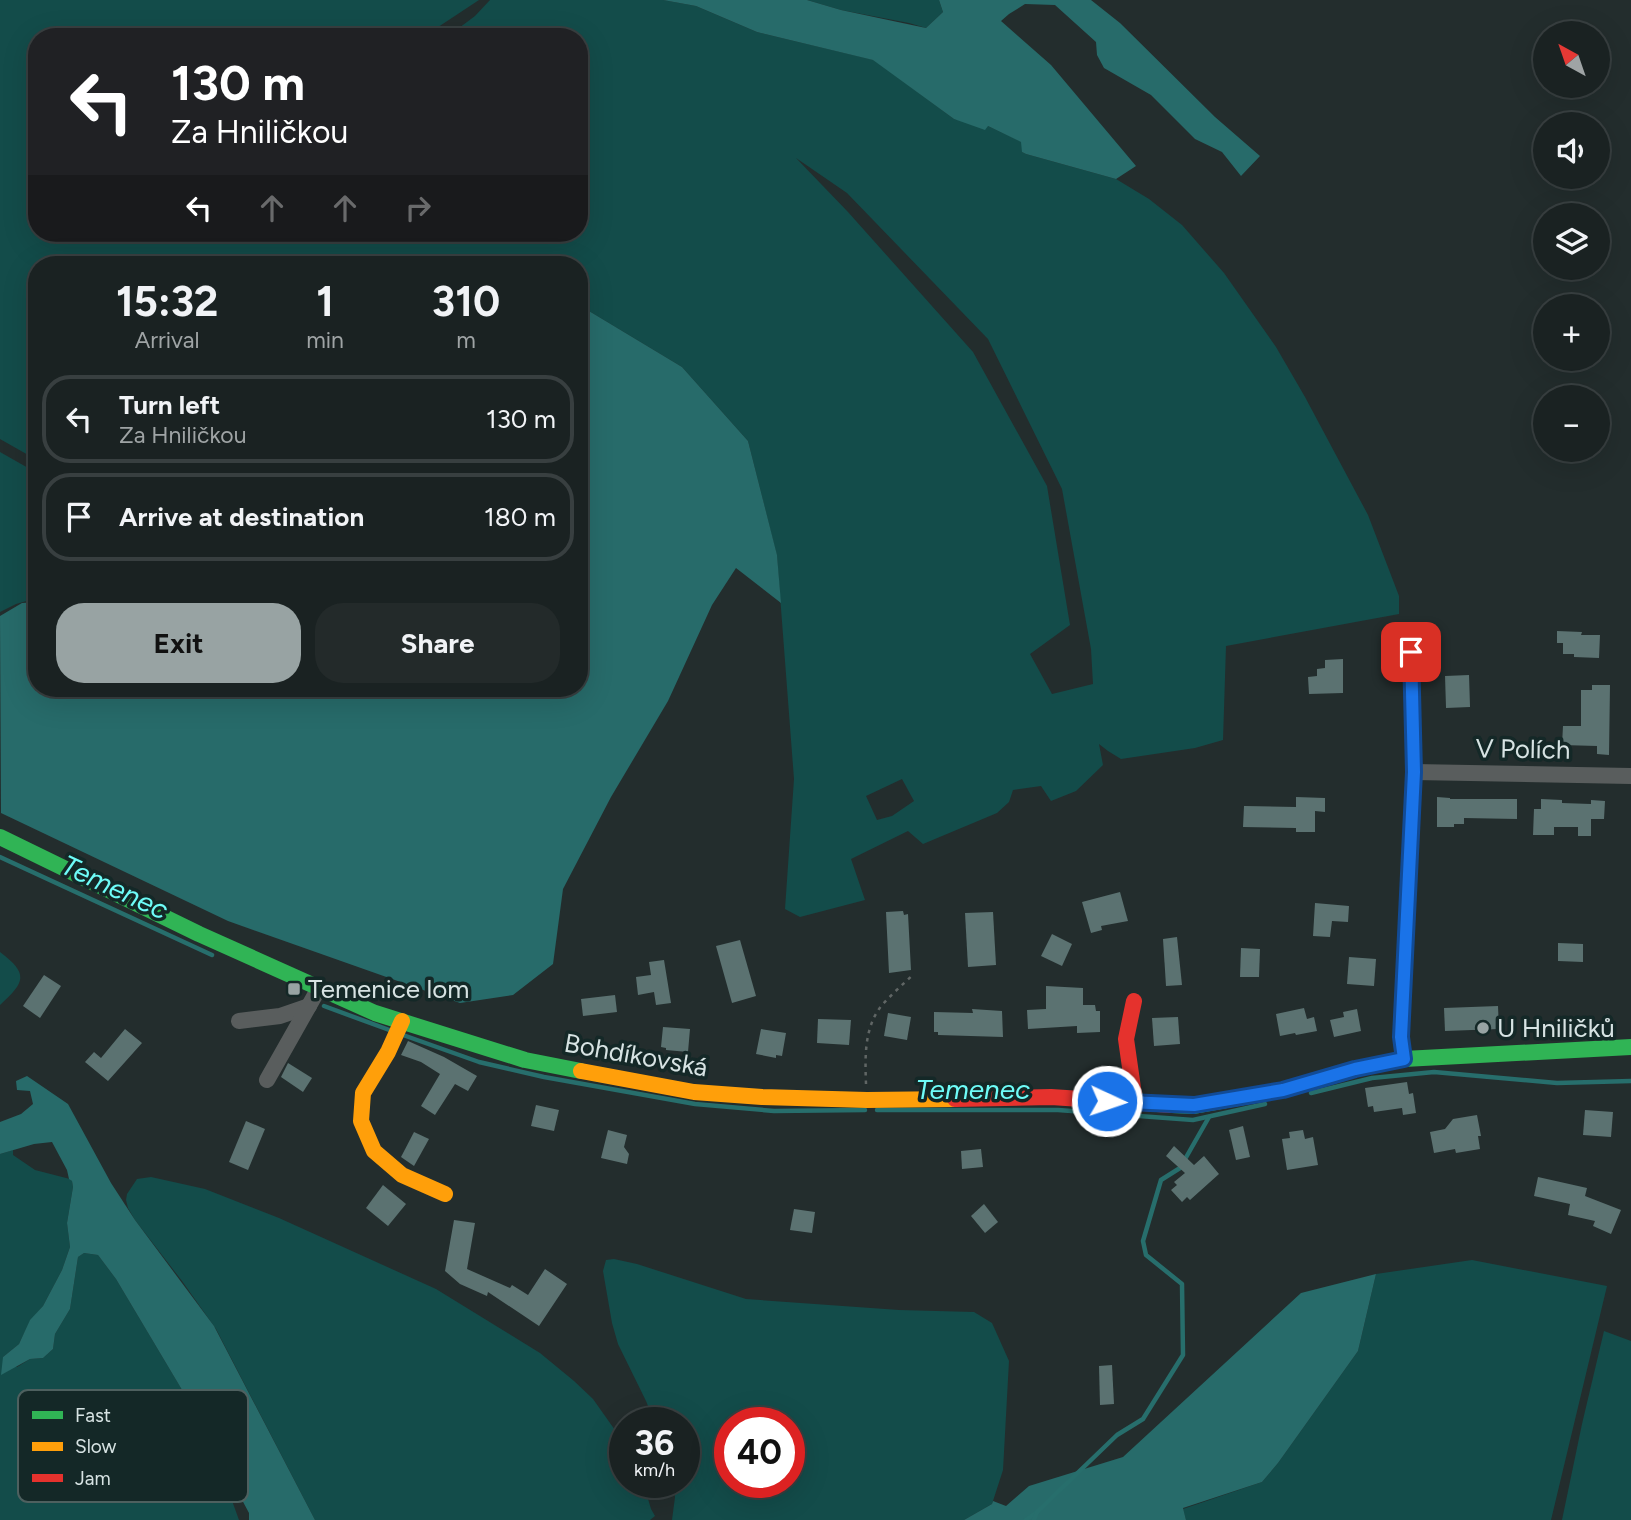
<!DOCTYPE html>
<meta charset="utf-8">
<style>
:root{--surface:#1a2222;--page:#232a2a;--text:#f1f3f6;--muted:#9fa4a5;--line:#383f40;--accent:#98a3a3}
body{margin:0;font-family:Figtree,sans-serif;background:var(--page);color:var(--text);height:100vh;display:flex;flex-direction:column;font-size:26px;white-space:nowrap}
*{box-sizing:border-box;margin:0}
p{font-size:23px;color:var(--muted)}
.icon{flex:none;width:38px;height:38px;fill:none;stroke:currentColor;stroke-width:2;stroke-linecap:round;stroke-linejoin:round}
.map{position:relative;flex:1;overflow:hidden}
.details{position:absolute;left:28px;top:256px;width:560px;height:441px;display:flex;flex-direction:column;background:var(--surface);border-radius:28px;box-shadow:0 7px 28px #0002,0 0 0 2px var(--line)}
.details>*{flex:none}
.guide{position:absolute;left:28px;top:28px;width:560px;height:214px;border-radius:28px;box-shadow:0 7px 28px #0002,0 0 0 2px var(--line);background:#202124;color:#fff;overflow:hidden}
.needle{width:46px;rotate:320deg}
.buttons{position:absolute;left:1533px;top:21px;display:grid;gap:14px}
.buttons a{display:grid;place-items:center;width:77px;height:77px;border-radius:50%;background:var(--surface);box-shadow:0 7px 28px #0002,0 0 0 2px var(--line);font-size:35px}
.speed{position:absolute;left:609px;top:1407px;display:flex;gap:14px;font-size:35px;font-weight:700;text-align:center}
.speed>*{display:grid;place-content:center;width:91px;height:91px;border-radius:50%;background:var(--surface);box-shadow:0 7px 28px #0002,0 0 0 2px var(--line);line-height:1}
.speed small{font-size:18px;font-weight:400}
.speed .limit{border:10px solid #d22;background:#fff;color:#111}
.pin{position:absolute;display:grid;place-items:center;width:60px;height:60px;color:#fff;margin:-30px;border-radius:14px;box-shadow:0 4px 10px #0006}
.me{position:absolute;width:77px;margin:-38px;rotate:93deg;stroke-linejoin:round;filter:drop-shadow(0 0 5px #0008)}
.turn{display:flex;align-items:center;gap:24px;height:147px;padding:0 28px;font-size:32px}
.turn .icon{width:91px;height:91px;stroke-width:2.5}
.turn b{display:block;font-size:49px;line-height:60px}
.lanes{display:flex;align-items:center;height:66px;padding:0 28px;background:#0003;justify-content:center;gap:35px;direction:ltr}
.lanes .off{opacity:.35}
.eta{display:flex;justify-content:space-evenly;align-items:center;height:119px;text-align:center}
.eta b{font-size:42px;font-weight:700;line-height:49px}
.button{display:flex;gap:14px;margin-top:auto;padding:14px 28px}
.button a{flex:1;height:80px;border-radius:28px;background:var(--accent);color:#111;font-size:28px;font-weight:700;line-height:80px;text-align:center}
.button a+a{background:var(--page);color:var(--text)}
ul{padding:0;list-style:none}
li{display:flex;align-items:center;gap:21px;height:88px;margin:0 14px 10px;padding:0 14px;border:4px solid var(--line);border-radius:28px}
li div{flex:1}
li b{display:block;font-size:26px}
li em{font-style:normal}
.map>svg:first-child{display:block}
</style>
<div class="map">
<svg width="1631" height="1520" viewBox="0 0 1631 1520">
<rect width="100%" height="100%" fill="#232d2d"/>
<g fill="#134c4a" fill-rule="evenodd">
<path d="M0,0H479L423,37H37V233H579V37H447L475,16L490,0H663L696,6L757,32L874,60L954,119L988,126L1022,142V152L1026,154L1116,179L1149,199L1182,225L1224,273L1276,347L1305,397L1368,515L1399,596V614L1226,646L1223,740L1195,748L1121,759L1108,751L1099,744L1103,765L1076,791L1051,801L1041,786L1013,790L1009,802L997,813L923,844L908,831L851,859L865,900L800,917L785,909L794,779L777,556L748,441L682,367L579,305V264H37V460L0,439ZM796,158L847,193L988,339L1062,489L1091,649L1093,684L1052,694L1030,654L1070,625L1047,486L973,352L848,212ZM902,779L914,801L892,816L877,820L866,796Z"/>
<polygon points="807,0 939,0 943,12 926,28 909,23 841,10"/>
<polygon points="0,452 37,473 37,598 16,604 0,612"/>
<path d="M0,952C29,974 25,982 0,1005Z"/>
<polygon points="13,1150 13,1155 35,1170 70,1179 72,1181 73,1187 67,1223 70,1247 62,1270 43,1306 30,1321 19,1344 3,1357 17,1367 30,1359 43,1358 53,1349 55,1334 70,1309 78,1257 84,1253 98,1255 116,1279 194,1410 218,1462 239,1520 0,1520 0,1154"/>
<polygon points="151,1177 205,1189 279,1218 436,1289 540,1353 574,1381 593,1399 622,1440 625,1445 625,1482 643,1482 651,1509 655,1516 650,1520 315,1520 216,1329 182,1281 135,1220 128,1208 126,1200 127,1194 137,1179"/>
<path d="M614,1259L637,1264L746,1299L899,1310L974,1312L992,1323L1009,1361L1003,1470L992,1504L964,1520H672L675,1497L673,1482H684V1423H655L646,1401L618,1344L612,1323L603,1271L606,1260ZM730,1423H789V1482H730Z"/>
<polygon points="1472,1260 1607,1286 1551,1520 1186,1520 1183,1509 1262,1482 1278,1463 1358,1351 1376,1274"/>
<polygon points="1604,1331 1631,1341 1631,1520 1562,1520 1582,1424"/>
</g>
<g fill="#276b6a">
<polygon points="663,0 807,0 841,10 926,28 943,12 939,0 1091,0 1120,23 1215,117 1260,156 1241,176 1222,152 1195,139 1151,95 1104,68 1097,55 1096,42 1055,5 1025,4 1009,14 1001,21 1051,65 1136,166 1116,179 1026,154 1022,152 1021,142 988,126 985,130 954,119 873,60 757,32 696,6"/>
<polygon points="579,305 682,367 748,441 777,555 781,603 736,568 712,605 668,701 611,797 563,889 553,964 513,995 460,1003 228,921 1,813 0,616 22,603 37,602 37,688 579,688"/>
<polygon points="27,1076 68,1104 111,1183 135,1220 214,1326 315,1520 249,1520 249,1513 194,1410 116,1279 98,1255 84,1253 78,1257 70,1309 55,1334 53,1349 43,1358 30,1359 1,1375 3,1357 19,1344 30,1320 43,1306 62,1270 70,1247 67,1223 73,1187 72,1181 69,1179 67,1170 52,1142 34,1144 0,1154 0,1122 21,1114 33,1104 30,1091 17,1090 16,1081"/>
<polygon points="1376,1274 1358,1351 1278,1463 1262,1482 1183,1508 1186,1520 964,1520 992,1504 993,1501 1006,1506 1029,1486 1123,1457 1301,1293"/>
</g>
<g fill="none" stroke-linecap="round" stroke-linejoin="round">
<g stroke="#276e6c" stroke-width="4.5">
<polyline points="0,857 212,955"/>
<polyline points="324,1006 392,1031"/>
<polyline points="403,1035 479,1062 544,1077 695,1104 774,1111 865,1110"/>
<polyline points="1311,1093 1372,1078 1434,1072 1557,1083 1631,1081"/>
<polyline points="877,1110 1058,1110 1193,1120 1265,1104"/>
<polyline points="1026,1520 1037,1512"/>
<polyline points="1034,1520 1037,1512 1117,1435 1143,1419 1183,1355 1182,1284 1146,1255 1143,1241 1161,1180 1180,1168 1209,1117"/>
</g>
</g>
<g fill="#5b7271">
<polygon points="1557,631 1582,632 1581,635 1600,635 1599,658 1574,657 1574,654 1563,654 1563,643 1557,643"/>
<polygon points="1343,659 1343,693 1309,694 1308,677 1317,676 1317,669 1325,668 1325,660"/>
<polygon points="1469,675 1470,707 1446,708 1445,676"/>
<polygon points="1592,685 1610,685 1609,755 1597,754 1597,746 1562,745 1563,726 1581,726 1581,690 1592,690"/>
<polygon points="1296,797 1325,798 1325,812 1315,811 1315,832 1296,832 1296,828 1243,827 1244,806 1296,807"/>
<polygon points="1437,797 1450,798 1450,799 1517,799 1517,819 1464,818 1464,824 1454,824 1454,827 1437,827"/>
<polygon points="1541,799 1562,800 1562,803 1591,804 1591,800 1605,801 1604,819 1591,819 1591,836 1578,836 1578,827 1554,827 1554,835 1533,835 1534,809 1541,809"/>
<polygon points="1120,892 1128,921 1101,926 1102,930 1091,933 1082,902"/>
<polygon points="1315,903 1349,906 1348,922 1332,921 1330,937 1313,936"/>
<polygon points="903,911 904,915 908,914 911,970 889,973 886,912"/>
<polygon points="993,912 996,965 968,967 965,913"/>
<polygon points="1052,934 1072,944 1062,966 1041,956"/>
<polygon points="1177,937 1182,985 1166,986 1163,939"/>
<polygon points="740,940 756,996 732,1003 716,946"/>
<polygon points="1558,943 1583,944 1583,962 1558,961"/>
<polygon points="1241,948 1260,949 1259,977 1240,977"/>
<polygon points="1349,957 1376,959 1374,986 1347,984"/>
<polygon points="664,960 671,1003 656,1005 654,992 638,995 636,977 651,975 649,962"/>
<polygon points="44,975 61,986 40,1018 23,1006"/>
<polygon points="1046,986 1083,988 1083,1005 1095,1005 1096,1011 1100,1011 1100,1032 1077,1033 1077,1026 1028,1029 1027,1010 1046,1009"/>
<polygon points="615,995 617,1012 583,1016 581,999"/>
<polygon points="1498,1006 1499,1029 1445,1031 1444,1008"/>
<polygon points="1304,1008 1307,1019 1314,1017 1317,1031 1296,1035 1295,1033 1280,1036 1276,1014"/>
<polygon points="972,1009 1002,1011 1003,1037 938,1035 938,1032 934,1032 934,1012 973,1013"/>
<polygon points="1357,1009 1361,1031 1334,1037 1330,1020 1344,1017 1343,1012"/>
<polygon points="888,1013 911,1017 907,1040 884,1036"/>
<polygon points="1178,1017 1180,1044 1154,1046 1152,1018"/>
<polygon points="818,1019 851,1020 849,1045 817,1043"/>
<polygon points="663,1027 690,1029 688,1052 666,1050 666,1048 661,1047"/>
<polygon points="125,1029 142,1043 108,1081 85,1062 94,1052 101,1058"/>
<polygon points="761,1029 786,1033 782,1056 776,1055 776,1058 756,1054"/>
<polygon points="408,1041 444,1057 477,1076 468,1091 455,1084 435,1115 421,1106 440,1074 421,1062 401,1055"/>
<polygon points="288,1063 312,1078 303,1092 281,1077"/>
<polygon points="1407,1082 1409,1094 1413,1093 1416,1113 1403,1115 1402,1108 1374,1112 1373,1106 1368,1107 1365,1088"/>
<polygon points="536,1105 559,1110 554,1131 531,1126"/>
<polygon points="1585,1110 1613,1112 1611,1137 1583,1135"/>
<polygon points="1477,1115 1481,1136 1478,1136 1480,1149 1456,1153 1455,1149 1434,1153 1430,1132 1445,1129 1453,1119"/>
<polygon points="246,1121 265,1129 248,1170 229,1162"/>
<polygon points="1243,1126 1250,1157 1236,1160 1229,1130"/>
<polygon points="608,1130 627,1135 624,1147 629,1154 627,1164 601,1158"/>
<polygon points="1303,1130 1305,1139 1313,1137 1318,1165 1287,1170 1282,1139 1290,1138 1289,1132"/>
<polygon points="414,1132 429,1139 414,1166 401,1157"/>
<polygon points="1174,1146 1194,1165 1204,1156 1219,1174 1190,1200 1187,1197 1182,1202 1171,1190 1177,1185 1174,1182 1185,1173 1166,1156"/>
<polygon points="981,1149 983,1167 962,1169 961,1151"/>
<polygon points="1538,1177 1587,1188 1585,1196 1621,1210 1611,1234 1593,1226 1595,1221 1568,1215 1570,1204 1534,1196"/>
<polygon points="383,1185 406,1204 388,1226 366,1208"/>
<polygon points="984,1204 998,1222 985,1233 971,1216"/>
<polygon points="794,1209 815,1212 812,1233 790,1230"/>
<polygon points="454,1220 475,1223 467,1269 510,1288 512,1285 528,1295 545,1269 567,1284 539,1326 488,1292 487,1296 460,1284 445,1271"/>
<polygon points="1112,1365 1114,1404 1100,1405 1099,1366"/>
</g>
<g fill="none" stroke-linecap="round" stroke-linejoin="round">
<path stroke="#606665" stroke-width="2.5" stroke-dasharray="3.5 5" stroke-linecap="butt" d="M866,1084C865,1057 864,1027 882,1005C892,994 903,984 914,974"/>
<g stroke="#595d5d" stroke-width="16">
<polyline points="1414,772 1631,776"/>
<polyline points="239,1021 280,1016 309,1006"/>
<polyline points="267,1080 319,988"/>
</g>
<g stroke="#30b455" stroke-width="16">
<polyline points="0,837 199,934 375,1013 525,1060 581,1071"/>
<polyline points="1404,1059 1401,1037 1414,772 1411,651"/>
<polyline points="1172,1105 1194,1106 1283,1090 1355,1069 1404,1059 1631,1047"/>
</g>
<g stroke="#ff9f0a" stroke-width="16">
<polyline points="402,1021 388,1052 363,1093 361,1121 374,1151 402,1175 445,1194"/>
<polyline points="581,1071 694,1092 762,1097 867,1100 955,1099"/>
</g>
<g stroke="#e5322d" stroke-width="16">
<polyline points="1134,1001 1126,1039 1135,1102"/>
<polyline points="955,1099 1051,1097 1172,1105"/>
</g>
</g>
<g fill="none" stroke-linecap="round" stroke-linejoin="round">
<g stroke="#114b97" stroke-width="18">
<polyline id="route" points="1107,1101 1194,1105 1283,1090 1355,1069 1404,1059 1401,1037 1414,772 1411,652"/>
</g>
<use href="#route" stroke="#1a73e8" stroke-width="12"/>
</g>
<g fill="#98a3a3" stroke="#142827" stroke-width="2.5">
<rect x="287" y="982" width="14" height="14" rx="3.5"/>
<circle cx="1483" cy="1028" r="7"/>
</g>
<g text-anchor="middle" stroke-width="7" stroke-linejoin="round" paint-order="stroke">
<g font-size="26" fill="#d7e3e3" stroke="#142827">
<text transform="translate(1523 749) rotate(1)" y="9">V Polích</text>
<text transform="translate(636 1055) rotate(10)" y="9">Bohdíkovská</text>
</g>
<g font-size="26" fill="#d7e3e3" stroke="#142827" text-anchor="start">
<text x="308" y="998">Temenice lom</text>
<text x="1497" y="1037">U Hniličků</text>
</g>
<g font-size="28" font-style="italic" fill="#6efcf8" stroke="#142827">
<text transform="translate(115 887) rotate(25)" y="10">Temenec</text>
<text x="973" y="1099">Temenec</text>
</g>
</g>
<rect x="18" y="1390" width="230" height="112" rx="10" fill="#142827" stroke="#4e605f" stroke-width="2"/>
<rect x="32" y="1411" width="31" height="8" fill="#30b455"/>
<rect x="32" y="1442" width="31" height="9" fill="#ff9f0a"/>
<rect x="32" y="1474" width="31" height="8" fill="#e5322d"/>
<g font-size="19" fill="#d7e3e3">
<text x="75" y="1422">Fast</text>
<text x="75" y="1453">Slow</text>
<text x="75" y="1485">Jam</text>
</g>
</svg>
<div class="buttons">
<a><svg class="needle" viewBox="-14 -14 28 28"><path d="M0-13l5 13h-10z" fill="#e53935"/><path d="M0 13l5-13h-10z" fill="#9fa4a5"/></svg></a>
<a><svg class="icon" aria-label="sound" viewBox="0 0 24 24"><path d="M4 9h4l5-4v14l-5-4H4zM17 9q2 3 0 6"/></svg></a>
<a><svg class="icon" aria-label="layers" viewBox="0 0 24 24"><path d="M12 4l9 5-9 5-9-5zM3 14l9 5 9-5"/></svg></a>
<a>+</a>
<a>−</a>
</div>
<div class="speed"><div>36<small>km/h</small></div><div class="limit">40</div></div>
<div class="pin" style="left:1411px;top:652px;background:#d93025"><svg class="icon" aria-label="arrive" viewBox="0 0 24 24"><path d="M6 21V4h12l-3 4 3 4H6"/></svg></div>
<svg class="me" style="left:1107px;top:1101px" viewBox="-20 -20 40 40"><circle r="17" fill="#1a73e8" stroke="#fff" stroke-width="3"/><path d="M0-11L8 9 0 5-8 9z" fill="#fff"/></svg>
<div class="guide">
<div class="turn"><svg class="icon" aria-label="left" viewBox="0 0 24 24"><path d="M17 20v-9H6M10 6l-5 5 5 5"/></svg><div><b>130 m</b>Za Hniličkou</div></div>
<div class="lanes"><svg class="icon" aria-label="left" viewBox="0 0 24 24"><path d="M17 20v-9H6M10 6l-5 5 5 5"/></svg><svg class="icon off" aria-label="ahead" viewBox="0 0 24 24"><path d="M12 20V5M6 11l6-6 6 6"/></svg><svg class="icon off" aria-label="ahead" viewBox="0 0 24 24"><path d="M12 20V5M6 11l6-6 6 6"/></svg><svg class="icon off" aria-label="right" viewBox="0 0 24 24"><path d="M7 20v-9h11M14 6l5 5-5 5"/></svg></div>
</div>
<section class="details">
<div class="eta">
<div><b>15:32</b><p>Arrival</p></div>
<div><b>1</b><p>min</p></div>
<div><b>310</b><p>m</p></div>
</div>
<ul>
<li><svg class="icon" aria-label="left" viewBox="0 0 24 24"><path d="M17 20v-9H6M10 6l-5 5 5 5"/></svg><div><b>Turn left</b><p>Za Hniličkou</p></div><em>130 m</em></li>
<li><svg class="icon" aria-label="arrive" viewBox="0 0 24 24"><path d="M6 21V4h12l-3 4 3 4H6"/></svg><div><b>Arrive at destination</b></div><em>180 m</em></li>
</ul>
<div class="button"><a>Exit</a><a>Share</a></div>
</section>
</div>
